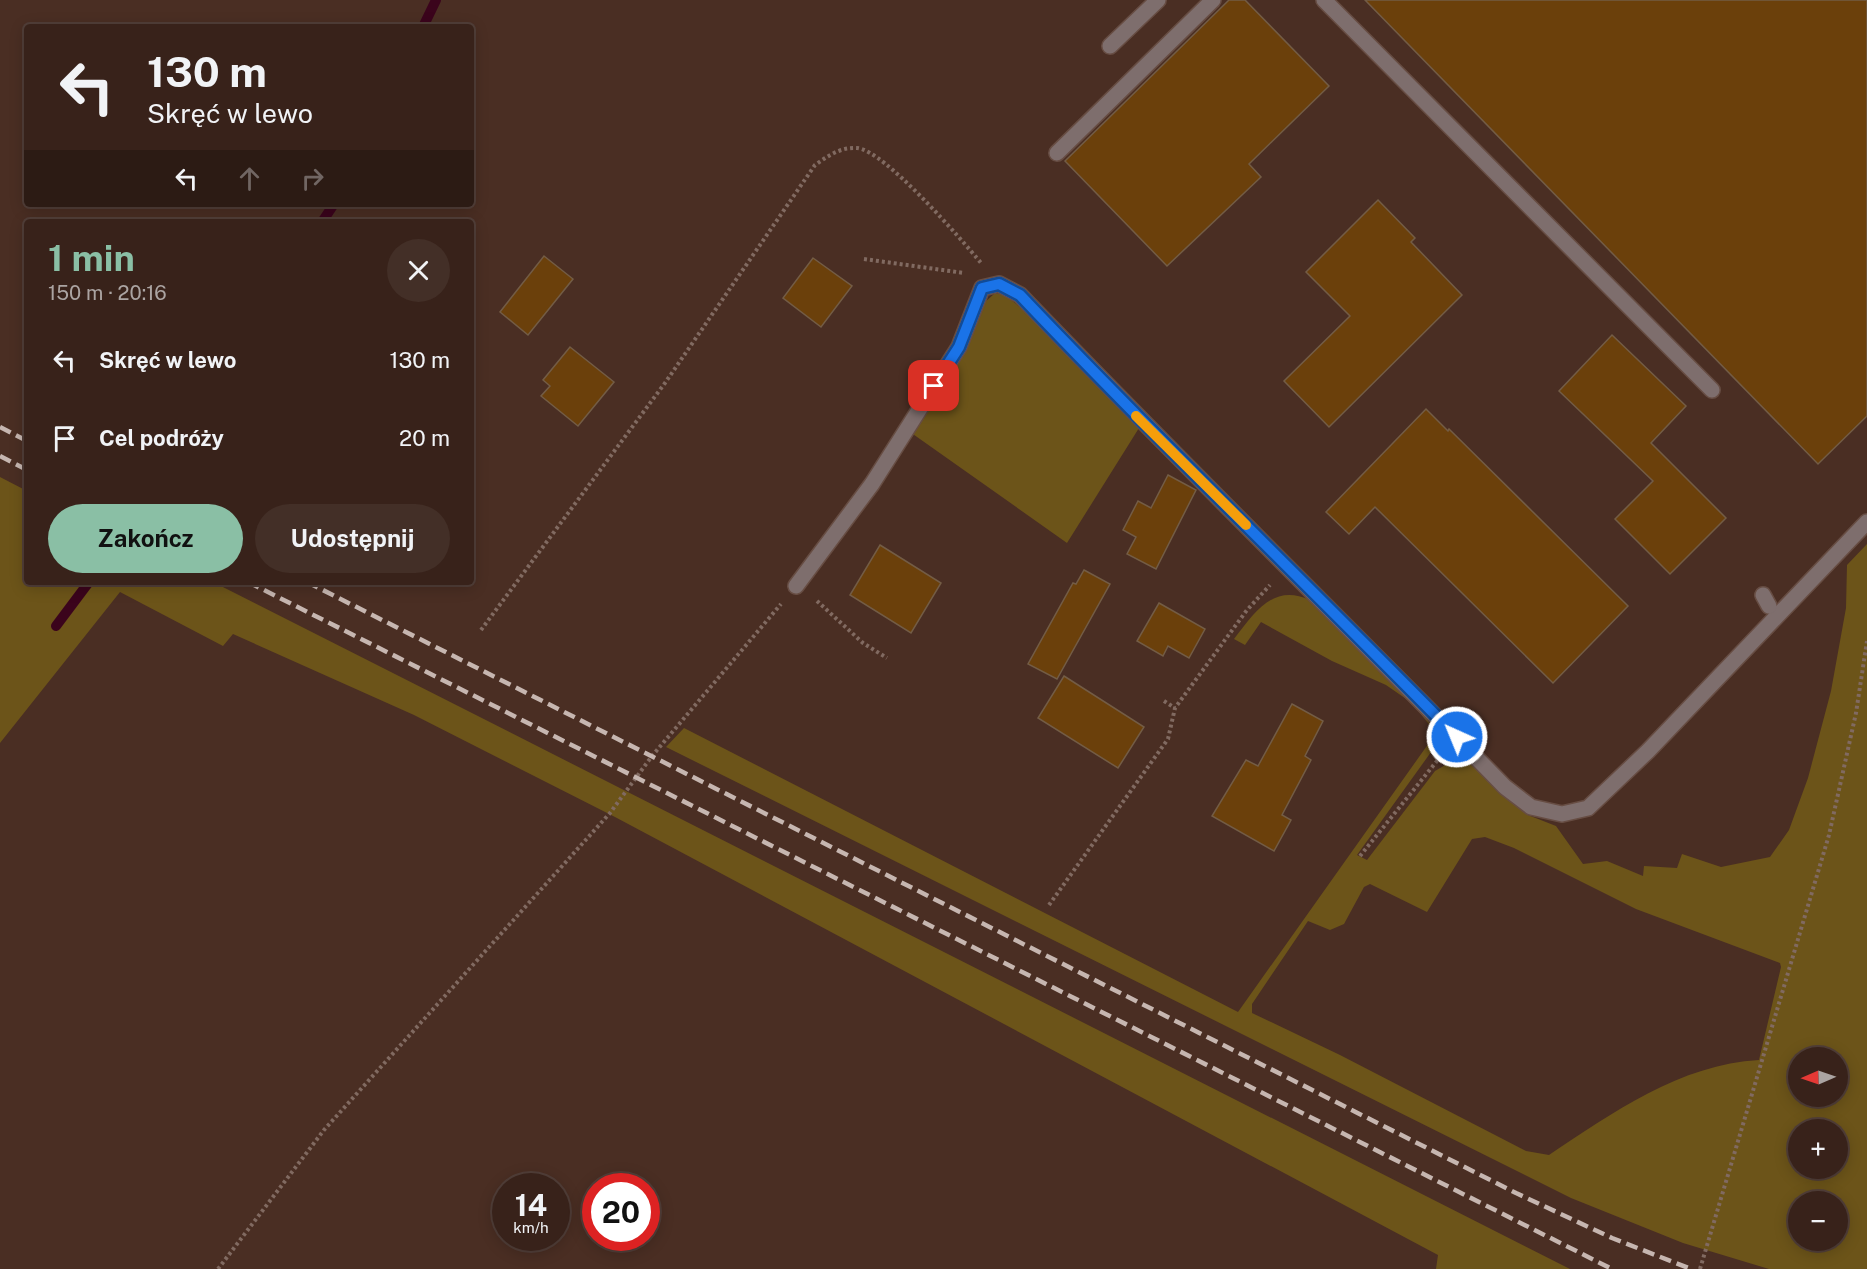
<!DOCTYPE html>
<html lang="pl">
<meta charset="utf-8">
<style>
:root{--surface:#38221a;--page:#432f27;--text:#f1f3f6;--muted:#aba4a2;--line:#523f39;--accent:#8abfa5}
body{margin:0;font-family:"Public Sans",sans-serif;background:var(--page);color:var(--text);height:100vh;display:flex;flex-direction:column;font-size:22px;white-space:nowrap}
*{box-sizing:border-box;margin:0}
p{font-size:20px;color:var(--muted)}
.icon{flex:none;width:33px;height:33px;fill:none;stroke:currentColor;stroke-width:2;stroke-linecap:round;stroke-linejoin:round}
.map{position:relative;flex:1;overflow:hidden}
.sheet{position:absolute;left:24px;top:219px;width:450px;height:366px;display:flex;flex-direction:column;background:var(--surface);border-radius:6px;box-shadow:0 3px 15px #0003,0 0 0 2px var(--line)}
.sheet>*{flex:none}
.banner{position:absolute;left:24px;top:24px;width:450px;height:183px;border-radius:6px;box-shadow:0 3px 15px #0003,0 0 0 2px var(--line);background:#38221a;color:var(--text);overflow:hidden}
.needle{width:39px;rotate:268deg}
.controls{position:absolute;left:1788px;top:1047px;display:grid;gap:12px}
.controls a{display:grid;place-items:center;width:60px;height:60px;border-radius:50%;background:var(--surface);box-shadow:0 3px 15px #0003,0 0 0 2px var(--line);font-size:30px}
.speed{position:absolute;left:492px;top:1173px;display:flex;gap:12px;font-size:30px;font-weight:700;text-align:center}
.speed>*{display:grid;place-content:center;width:78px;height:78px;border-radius:50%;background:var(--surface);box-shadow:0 3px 15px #0003,0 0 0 2px var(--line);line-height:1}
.speed small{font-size:15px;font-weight:400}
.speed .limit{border:9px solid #d22;background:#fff;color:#111}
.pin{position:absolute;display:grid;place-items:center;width:51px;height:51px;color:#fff;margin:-26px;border-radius:12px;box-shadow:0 3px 9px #0006}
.me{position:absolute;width:66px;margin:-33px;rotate:316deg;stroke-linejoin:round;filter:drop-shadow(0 0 4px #0008)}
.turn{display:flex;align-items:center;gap:21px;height:126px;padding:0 24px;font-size:27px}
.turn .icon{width:78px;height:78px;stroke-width:2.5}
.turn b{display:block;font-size:42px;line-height:51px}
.lanes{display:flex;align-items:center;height:57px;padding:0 24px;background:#0003;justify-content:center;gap:30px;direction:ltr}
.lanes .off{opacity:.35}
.round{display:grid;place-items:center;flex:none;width:63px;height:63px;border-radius:32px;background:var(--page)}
.headline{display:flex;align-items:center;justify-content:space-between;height:102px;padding:0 24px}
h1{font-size:36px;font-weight:700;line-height:45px;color:var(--accent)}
.primary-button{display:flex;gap:12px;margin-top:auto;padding:12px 24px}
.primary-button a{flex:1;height:69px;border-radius:36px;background:var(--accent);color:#111;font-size:24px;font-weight:700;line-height:69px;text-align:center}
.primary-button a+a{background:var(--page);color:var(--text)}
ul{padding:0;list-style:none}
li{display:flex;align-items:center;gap:18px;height:78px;padding:0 24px}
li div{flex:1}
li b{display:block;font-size:22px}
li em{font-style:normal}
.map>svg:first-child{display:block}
</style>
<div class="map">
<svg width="1867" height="1269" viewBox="0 0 1867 1269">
<rect width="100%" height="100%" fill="#4a2e23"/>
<g fill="#6c5419" fill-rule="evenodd">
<polygon points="994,294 1004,294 1039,323 1139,428 1067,543 910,432 972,332 985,302"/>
<polygon points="0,477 27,491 27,582 213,582 1570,1269 1436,1269 1438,1255 615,817 414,715 233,634 223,646 120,592 0,743"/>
<path d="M1867,544V1269H1769L1683,1243L1571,1198L666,747L684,728L1238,1012L1436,733L1412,703L1386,685L1332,661L1261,622L1245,645L1234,639C1255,612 1273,583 1310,600L1425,712L1440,732L1442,736L1439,741L1357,855L1367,860L1435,771L1459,757L1468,760L1528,815L1556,826L1583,864L1607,861L1643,876L1644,866L1677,868L1682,854L1721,867L1770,857L1789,830L1808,778L1831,691L1846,608L1847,565ZM1485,837L1514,848L1636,909L1780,963L1781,967L1759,1060C1681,1064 1612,1113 1549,1155L1526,1151L1340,1055L1252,1013V1004L1308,921L1330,930L1344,924L1364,887L1370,884L1427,912L1472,839ZM1798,1058H1838V1096H1798ZM1798,1130H1838V1168H1798ZM1798,1202H1838V1240H1798Z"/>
</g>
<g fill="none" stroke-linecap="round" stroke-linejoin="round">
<g stroke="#3b041c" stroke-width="10">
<polyline points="423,27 436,0"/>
<polyline points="322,222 334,204"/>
<polyline points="56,626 89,582"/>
</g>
</g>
<g fill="#6b400b" stroke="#735c45" stroke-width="1.5">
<polygon points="1229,0 1245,0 1329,86 1249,164 1261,177 1167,266 1065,161"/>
<polygon points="1365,0 1867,0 1867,416 1818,464"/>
<polygon points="1378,200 1415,238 1411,242 1462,295 1329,427 1284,381 1350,316 1306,272"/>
<polygon points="544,256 573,279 528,335 500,312"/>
<polygon points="813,258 852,286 821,327 783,298"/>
<polygon points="1612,335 1686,406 1651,443 1726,518 1670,574 1615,519 1653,481 1559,391"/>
<polygon points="570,347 614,382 578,426 541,396 550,386 543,380"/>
<polygon points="1426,409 1448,431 1449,429 1628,606 1553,683 1375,507 1349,534 1326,512"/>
<polygon points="1168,475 1196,490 1156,569 1127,554 1136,537 1123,530 1138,501 1151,508"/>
<polygon points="880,545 941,583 911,633 850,595"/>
<polygon points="1084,570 1110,584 1057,679 1028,664 1073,583 1076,584"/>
<polygon points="1159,603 1205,629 1189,658 1168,646 1163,656 1137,641"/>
<polygon points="1064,676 1144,727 1118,768 1038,718"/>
<polygon points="1292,704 1323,721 1305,756 1311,760 1282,815 1291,820 1274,851 1212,816 1246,760 1258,766"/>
</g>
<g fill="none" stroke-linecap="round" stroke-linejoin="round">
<g stroke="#674d43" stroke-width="18">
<g id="minor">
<polyline points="1324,0 1712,390"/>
<polyline points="1110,46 1158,0"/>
<polyline points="1057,153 1213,0"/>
<path d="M796,586L872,484L959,347L982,288L999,284L1020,295C1179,461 1344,622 1505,787L1531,807L1562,814L1588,808L1648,751L1867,522"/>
<polyline points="1763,595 1769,606"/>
</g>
</g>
<g stroke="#816a61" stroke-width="4" stroke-dasharray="3 3" stroke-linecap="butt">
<polyline points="864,259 964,273"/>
<polyline points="817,601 863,643 887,658"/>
<path d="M481,630L665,383L815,165C828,156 840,147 857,148C884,150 962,240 981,263"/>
<polyline points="1164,701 1175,708"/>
<polyline points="1360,856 1441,756"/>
<polyline points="1049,905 1168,739 1175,708 1247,610 1270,585"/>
<polyline points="218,1269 324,1130 610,813 652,756 781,604"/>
<polyline points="1700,1269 1829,835 1856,713 1867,641"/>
</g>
<use href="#minor" stroke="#7e6e6d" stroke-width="15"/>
<g stroke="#c6b6b0" stroke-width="4.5" stroke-dasharray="12 6" stroke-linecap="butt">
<polyline points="0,427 27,441"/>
<polyline points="0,456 27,470"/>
<polyline points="248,582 1612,1269"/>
<polyline points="307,582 1516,1193 1612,1238 1691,1269"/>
</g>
</g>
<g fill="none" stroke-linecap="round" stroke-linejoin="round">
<g stroke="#114b97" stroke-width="15">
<path id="route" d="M934,386L959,347L982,288L999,284L1020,295C1162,445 1312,589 1457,737"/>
</g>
<use href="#route" stroke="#1a73e8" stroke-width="10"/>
<polyline stroke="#f59e0b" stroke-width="10" points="1136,416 1246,525"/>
</g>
</svg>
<div class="controls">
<a><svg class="needle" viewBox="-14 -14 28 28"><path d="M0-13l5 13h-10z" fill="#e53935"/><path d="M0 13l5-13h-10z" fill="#aba4a2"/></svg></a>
<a>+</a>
<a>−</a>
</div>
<div class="speed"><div>14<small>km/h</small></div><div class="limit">20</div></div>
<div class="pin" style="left:934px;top:386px;background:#d93025"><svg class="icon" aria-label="arrive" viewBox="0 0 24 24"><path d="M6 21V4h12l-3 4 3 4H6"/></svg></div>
<svg class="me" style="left:1457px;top:737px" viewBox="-20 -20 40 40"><circle r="17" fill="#1a73e8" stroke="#fff" stroke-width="3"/><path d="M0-11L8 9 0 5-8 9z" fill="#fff"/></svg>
<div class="banner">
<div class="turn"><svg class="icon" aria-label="left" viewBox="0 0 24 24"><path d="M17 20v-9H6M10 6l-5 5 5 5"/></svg><div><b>130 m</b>Skręć w lewo</div></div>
<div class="lanes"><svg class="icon" aria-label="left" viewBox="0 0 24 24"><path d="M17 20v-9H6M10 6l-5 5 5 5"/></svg><svg class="icon off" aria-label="ahead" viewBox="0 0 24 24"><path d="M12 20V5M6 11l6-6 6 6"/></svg><svg class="icon off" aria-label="right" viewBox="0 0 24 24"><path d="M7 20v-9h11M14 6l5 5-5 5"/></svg></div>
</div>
<section class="sheet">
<div class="headline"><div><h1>1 min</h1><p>150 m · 20:16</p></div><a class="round"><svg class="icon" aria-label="close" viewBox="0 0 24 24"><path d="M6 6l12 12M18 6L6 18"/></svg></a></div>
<ul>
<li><svg class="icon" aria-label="left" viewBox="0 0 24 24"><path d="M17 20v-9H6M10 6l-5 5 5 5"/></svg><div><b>Skręć w lewo</b></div><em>130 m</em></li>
<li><svg class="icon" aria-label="arrive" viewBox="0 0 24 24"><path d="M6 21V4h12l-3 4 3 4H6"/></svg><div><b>Cel podróży</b></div><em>20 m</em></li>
</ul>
<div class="primary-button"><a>Zakończ</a><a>Udostępnij</a></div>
</section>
</div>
